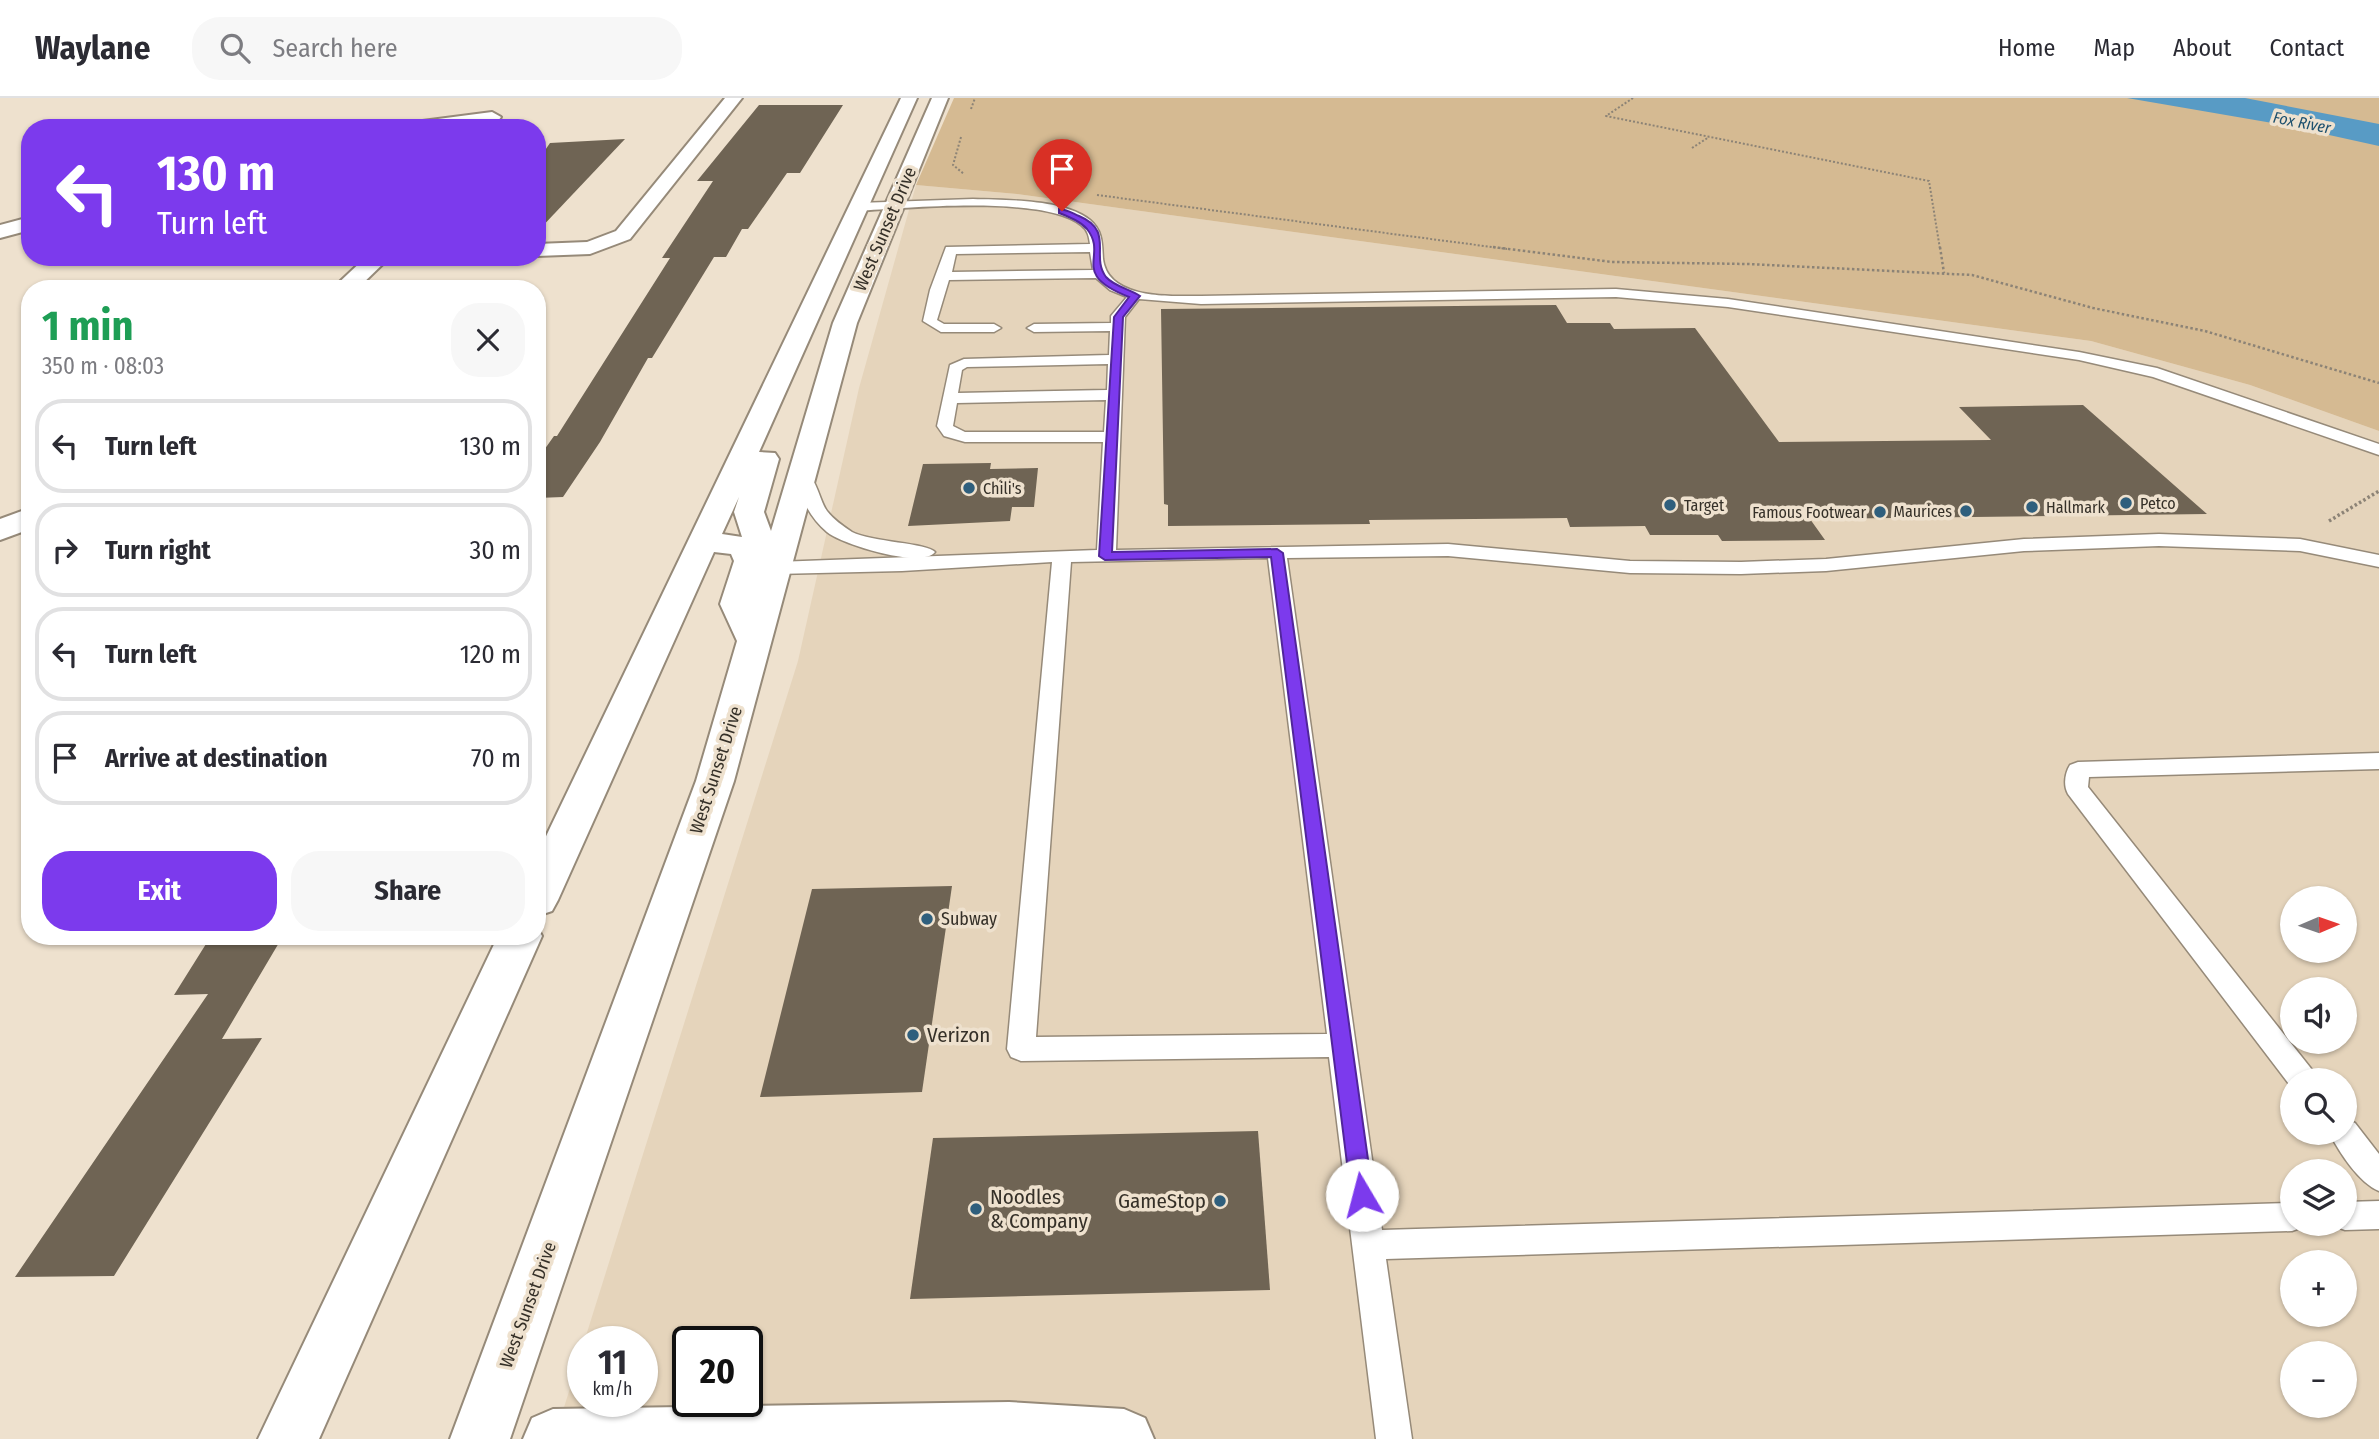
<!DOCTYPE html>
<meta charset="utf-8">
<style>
:root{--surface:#fff;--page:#f7f7f7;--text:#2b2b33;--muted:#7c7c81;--line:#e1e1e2;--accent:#7c3aed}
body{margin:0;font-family:"Fira Sans Condensed",sans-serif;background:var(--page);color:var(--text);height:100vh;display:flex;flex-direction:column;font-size:26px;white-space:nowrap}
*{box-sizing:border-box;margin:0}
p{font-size:23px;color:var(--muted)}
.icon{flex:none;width:38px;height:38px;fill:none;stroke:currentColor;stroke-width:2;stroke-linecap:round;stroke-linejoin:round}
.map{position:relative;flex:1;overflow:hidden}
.drawer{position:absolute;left:21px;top:182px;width:525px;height:665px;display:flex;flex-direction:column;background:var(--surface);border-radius:28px;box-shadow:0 2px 5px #0004}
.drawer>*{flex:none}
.guide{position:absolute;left:21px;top:21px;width:525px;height:147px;border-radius:28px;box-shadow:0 2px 5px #0004;background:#7c3aed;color:#fff;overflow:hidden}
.needle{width:46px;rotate:88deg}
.buttons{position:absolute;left:2280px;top:788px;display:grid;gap:14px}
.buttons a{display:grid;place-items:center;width:77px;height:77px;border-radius:50%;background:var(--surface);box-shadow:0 2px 5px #0004;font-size:35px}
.speed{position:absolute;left:567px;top:1228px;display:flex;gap:14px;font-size:35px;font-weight:700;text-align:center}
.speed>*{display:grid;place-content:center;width:91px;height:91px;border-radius:50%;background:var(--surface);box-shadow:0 2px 5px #0004;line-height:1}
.speed small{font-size:18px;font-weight:400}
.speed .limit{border:4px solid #111;border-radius:10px;background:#fff;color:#111}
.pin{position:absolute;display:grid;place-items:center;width:60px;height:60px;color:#fff;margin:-72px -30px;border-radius:50% 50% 50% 0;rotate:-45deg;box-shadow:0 0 7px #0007}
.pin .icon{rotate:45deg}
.me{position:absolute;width:77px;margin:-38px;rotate:352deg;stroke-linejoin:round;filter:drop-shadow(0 0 5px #0008)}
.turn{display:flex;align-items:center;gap:24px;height:147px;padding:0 21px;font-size:32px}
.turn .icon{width:91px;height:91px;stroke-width:2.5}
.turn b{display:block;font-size:49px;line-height:60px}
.round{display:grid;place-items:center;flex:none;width:74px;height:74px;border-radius:28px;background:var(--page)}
.overview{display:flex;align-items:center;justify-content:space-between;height:119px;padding:0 21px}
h1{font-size:42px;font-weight:700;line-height:52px;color:#1e9e55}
.cta{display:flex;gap:14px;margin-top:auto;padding:14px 21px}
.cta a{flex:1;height:80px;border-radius:28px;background:var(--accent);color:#fff;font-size:28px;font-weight:700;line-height:80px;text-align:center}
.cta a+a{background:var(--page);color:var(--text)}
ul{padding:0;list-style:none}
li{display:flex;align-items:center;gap:21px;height:94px;margin:0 14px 10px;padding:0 7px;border:4px solid var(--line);border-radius:28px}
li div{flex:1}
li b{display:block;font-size:26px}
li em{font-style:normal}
header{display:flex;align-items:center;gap:42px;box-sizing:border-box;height:98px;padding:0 35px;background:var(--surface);border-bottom:2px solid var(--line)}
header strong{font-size:33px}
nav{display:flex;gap:38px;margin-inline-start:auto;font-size:24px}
.search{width:490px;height:63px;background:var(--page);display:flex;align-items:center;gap:18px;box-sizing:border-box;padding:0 24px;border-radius:28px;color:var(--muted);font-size:26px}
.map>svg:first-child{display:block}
</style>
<header>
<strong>Waylane</strong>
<div class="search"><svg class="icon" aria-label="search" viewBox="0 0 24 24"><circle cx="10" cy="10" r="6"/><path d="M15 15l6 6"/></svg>Search here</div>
<nav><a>Home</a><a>Map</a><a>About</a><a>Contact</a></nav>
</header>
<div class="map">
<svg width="2379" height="1341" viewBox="0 0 2379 1341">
<rect width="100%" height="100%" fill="#eee1ce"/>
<path fill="#e5d4bb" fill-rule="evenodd" d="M916,87L1017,96L2091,243L2250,287L2379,333V1341H554L583,1249V1304H642V1244H584L798,563L859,290ZM2292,800H2345V852H2292ZM2292,891H2345V943H2292ZM2292,982H2345V1034H2292ZM2292,1073H2345V1125H2292ZM2292,1164H2345V1216H2292ZM688,1244H747V1304H688ZM2292,1255H2345V1307H2292Z"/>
<polygon fill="#d5ba92" points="954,0 2379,0 2379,333 2250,287 2091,243 1017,96 916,87"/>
<polygon fill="#589bc5" points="2127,0 2245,0 2379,26 2379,48 2284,27"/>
<g fill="#6f6454">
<polygon points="759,7 843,7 800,75 787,75 748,131 742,131 726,159 714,159 652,260 648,260 600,344 563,399 537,400 537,362 554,338 557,338 670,160 662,160 713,83 697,83"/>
<polygon points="625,41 537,134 537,64 550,45"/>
<polygon points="1556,207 1567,225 1610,225 1614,231 1695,230 1779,344 1991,342 1959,309 2083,307 2207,416 1810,421 1825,442 1722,443 1718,437 1650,437 1645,428 1570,429 1567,420 1369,422 1370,426 1168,428 1168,407 1164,406 1161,211"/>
<polygon points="991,365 990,371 1038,370 1034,409 1012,409 1010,423 908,428 923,366"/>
<polygon points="952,788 922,994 760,999 812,791"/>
<polygon points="211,838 283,838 222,941 262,940 114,1178 15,1179 208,896 174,897"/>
<polygon points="1258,1033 1270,1192 910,1201 933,1040"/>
</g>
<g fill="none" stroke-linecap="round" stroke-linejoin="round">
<g stroke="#968a79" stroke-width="3">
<g id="service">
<path d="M973,101C1006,102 1064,101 1090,122C1103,133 1102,146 1103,161C1108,202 1171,198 1201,198L1616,191L1728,201L2079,254L2157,270L2379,346V357L2153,279L2079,262L1728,209L1616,199L1201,206L1139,201L1125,219L1116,452L1448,446L1630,463L1741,464L1826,461L2024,441L2159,436L2300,441L2379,457V469L2300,453L2159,448L2024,453L1826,473L1741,476L1630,475L1448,458L1287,460L1382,1132L2292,1105V1125H2305L2303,1129L2292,1133L1386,1161L1412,1341H1376L1329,959L1021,963L1011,959L1007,951L1052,464L902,473L776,476L767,470L776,464L1097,452L1103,344H965L944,338L937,328L950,267L964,261L1109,257L1110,233L1034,234L1027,230L1034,226L1111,225V218L1127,199L1110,192L1096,180L949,182L937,222L944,226H994L1001,230L994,234H941L923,223L930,192L946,149L1090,146C1089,139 1088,132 1081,127C1044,97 907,110 858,113L852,109L858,105ZM1090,154L1093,172L952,174L956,156ZM1108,266L1107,292L958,295L962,272L967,269ZM1106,302L1104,334H965L953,328L957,305ZM1268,460L1327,936L1036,939L1071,464Z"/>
<path d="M802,373C816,376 819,402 827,413C834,422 843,428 852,434C871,444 928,445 935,454C922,471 843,447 827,434C809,419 801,399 793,378Z"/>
<path d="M2379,655V671L2089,679L2088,689L2313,973L2317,982H2292V990L2068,696C2063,687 2065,675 2070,667L2078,664Z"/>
<path d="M2345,1021L2355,1025L2379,1056V1093C2359,1085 2339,1054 2329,1034H2345Z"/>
<polygon points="2379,1103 2379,1131 2345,1132 2334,1128 2333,1125 2345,1125 2345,1104"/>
</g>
</g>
<g stroke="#968a79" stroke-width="4">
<g id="minor">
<polygon points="725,0 742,0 630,141 590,156 537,158 537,146 587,144 616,133"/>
<polygon points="492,14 501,19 498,23 449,30 398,30 407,25"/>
<polygon points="30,119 30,132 0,140 0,127"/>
<polygon points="366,159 390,159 357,191 332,191"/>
<polygon points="30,410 30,431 0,442 0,421"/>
<polygon points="1009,1304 1124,1311 1145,1320 1154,1341 523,1341 532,1320 553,1311"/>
</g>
</g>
<g stroke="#968a79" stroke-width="4">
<g id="secondary">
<path d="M901,0H917L759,354L775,355L779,361L764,414L771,433L833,225L932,0H948L857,225L734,683L510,1341H450L696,683L737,543L720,506L734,463L731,456L714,454L558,802L552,813L537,818V757ZM739,399L734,414L742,439L722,436Z"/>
<polygon points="537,829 542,838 319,1341 258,1341 498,838 537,838"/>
</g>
</g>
<g stroke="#8c8376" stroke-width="2" stroke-dasharray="2 2" stroke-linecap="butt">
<polyline points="1633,0 1606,18 1929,83 1940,151"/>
<polyline points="971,11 975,0"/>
<polyline points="961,39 953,67 964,76"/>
<polyline points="1692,50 1709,39"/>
<polyline points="1097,97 1507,151"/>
</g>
<g stroke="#8c8376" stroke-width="2.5" stroke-dasharray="2.5 2.5" stroke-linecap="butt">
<polyline points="1493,149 1612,164 1748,166 1972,177 2093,210 2205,233 2379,285"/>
<polyline points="1940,149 1944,175"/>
</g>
<polyline stroke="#8c8376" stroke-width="3.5" stroke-dasharray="2.5 2.5" stroke-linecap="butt" points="2329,423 2379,393"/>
<use href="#service" fill="#fff" fill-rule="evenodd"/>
<use href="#minor" fill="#fff" fill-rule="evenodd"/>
<use href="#secondary" fill="#fff" fill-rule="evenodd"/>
</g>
<path fill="#7c3aed" stroke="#51269a" stroke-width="2" d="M1059,111C1066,111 1072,115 1079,118C1115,133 1090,158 1106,179C1115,189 1130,191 1140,198L1123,219L1112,454L1277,451L1283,455L1373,1097L1369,1104L1362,1107L1354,1104L1351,1097L1271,459L1105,462L1099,458L1114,219L1129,199C1068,175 1109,159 1087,131C1080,123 1069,119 1059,115Z"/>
<g fill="#2f5f7d" stroke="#eee1ce" stroke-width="2.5">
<circle cx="969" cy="390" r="7"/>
<circle cx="2126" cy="405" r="7"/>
<circle cx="1670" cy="407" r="7"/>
<circle cx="2032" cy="409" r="7"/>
<circle cx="1966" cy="413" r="7"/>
<circle cx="1880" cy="414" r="7"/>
<circle cx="927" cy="821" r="7"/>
<circle cx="913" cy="937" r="7"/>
<circle cx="1220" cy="1103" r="7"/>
<circle cx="976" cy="1111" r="7"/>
</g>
<g text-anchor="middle" stroke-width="7" stroke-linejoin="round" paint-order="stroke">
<g font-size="16" font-style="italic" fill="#1c4f6d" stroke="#eee1ce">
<text transform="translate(2302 24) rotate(11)" y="6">Fox River</text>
</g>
<g font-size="16" fill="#353028" stroke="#eee1ce" text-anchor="start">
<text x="983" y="396">Chili's</text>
<text x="2140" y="411">Petco</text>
<text x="1684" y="413">Target</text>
<text x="2046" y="415">Hallmark</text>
<text x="1952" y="419" text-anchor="end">Maurices</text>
<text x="1866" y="420" text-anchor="end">Famous Footwear</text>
</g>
<g font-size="18" fill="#353028" stroke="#eee1ce">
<text transform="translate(885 131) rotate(-67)" y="6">West Sunset Drive</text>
<text transform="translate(716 672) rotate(-72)" y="6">West Sunset Drive</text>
<text transform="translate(528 1207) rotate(-70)" y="6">West Sunset Drive</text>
</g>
<g font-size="18" fill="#353028" stroke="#eee1ce" text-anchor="start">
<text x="941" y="827">Subway</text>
</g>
<g font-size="21" fill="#353028" stroke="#eee1ce" text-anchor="start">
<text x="927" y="944">Verizon</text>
<text x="990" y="1106">Noodles<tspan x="990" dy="24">&amp; Company</tspan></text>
<text x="1206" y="1110" text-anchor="end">GameStop</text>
</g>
</g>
</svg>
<div class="buttons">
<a><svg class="needle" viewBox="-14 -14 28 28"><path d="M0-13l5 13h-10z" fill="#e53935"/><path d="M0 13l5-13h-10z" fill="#7c7c81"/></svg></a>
<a><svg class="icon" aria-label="sound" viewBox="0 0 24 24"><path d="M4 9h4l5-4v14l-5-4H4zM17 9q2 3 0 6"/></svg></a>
<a><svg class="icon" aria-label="search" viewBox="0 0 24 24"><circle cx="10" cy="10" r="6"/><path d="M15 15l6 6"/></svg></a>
<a><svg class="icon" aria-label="layers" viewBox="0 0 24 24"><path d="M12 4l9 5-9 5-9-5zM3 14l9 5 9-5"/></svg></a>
<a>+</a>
<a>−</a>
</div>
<div class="speed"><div>11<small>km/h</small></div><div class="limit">20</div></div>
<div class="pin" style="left:1062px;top:113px;background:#d93025"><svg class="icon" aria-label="arrive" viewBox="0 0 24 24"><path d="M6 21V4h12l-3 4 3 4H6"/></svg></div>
<svg class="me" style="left:1362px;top:1097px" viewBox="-20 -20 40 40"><circle r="19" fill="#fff"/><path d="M0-13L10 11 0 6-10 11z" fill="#7c3aed"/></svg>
<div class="guide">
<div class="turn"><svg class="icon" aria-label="left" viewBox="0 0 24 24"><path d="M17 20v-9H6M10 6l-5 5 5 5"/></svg><div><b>130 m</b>Turn left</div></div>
</div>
<section class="drawer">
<div class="overview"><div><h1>1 min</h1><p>350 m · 08:03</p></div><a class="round"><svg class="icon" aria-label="close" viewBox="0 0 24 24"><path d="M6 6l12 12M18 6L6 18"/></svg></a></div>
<ul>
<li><svg class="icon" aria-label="left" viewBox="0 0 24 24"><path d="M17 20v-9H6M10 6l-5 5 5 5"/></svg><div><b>Turn left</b></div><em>130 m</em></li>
<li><svg class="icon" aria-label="right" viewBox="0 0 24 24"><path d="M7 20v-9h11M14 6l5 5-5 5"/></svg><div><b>Turn right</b></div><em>30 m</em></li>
<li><svg class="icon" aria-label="left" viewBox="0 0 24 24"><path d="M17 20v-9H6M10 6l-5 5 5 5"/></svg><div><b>Turn left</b></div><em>120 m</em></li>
<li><svg class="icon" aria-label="arrive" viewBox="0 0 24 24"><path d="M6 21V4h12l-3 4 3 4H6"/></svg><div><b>Arrive at destination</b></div><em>70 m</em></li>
</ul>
<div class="cta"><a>Exit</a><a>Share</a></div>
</section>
</div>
